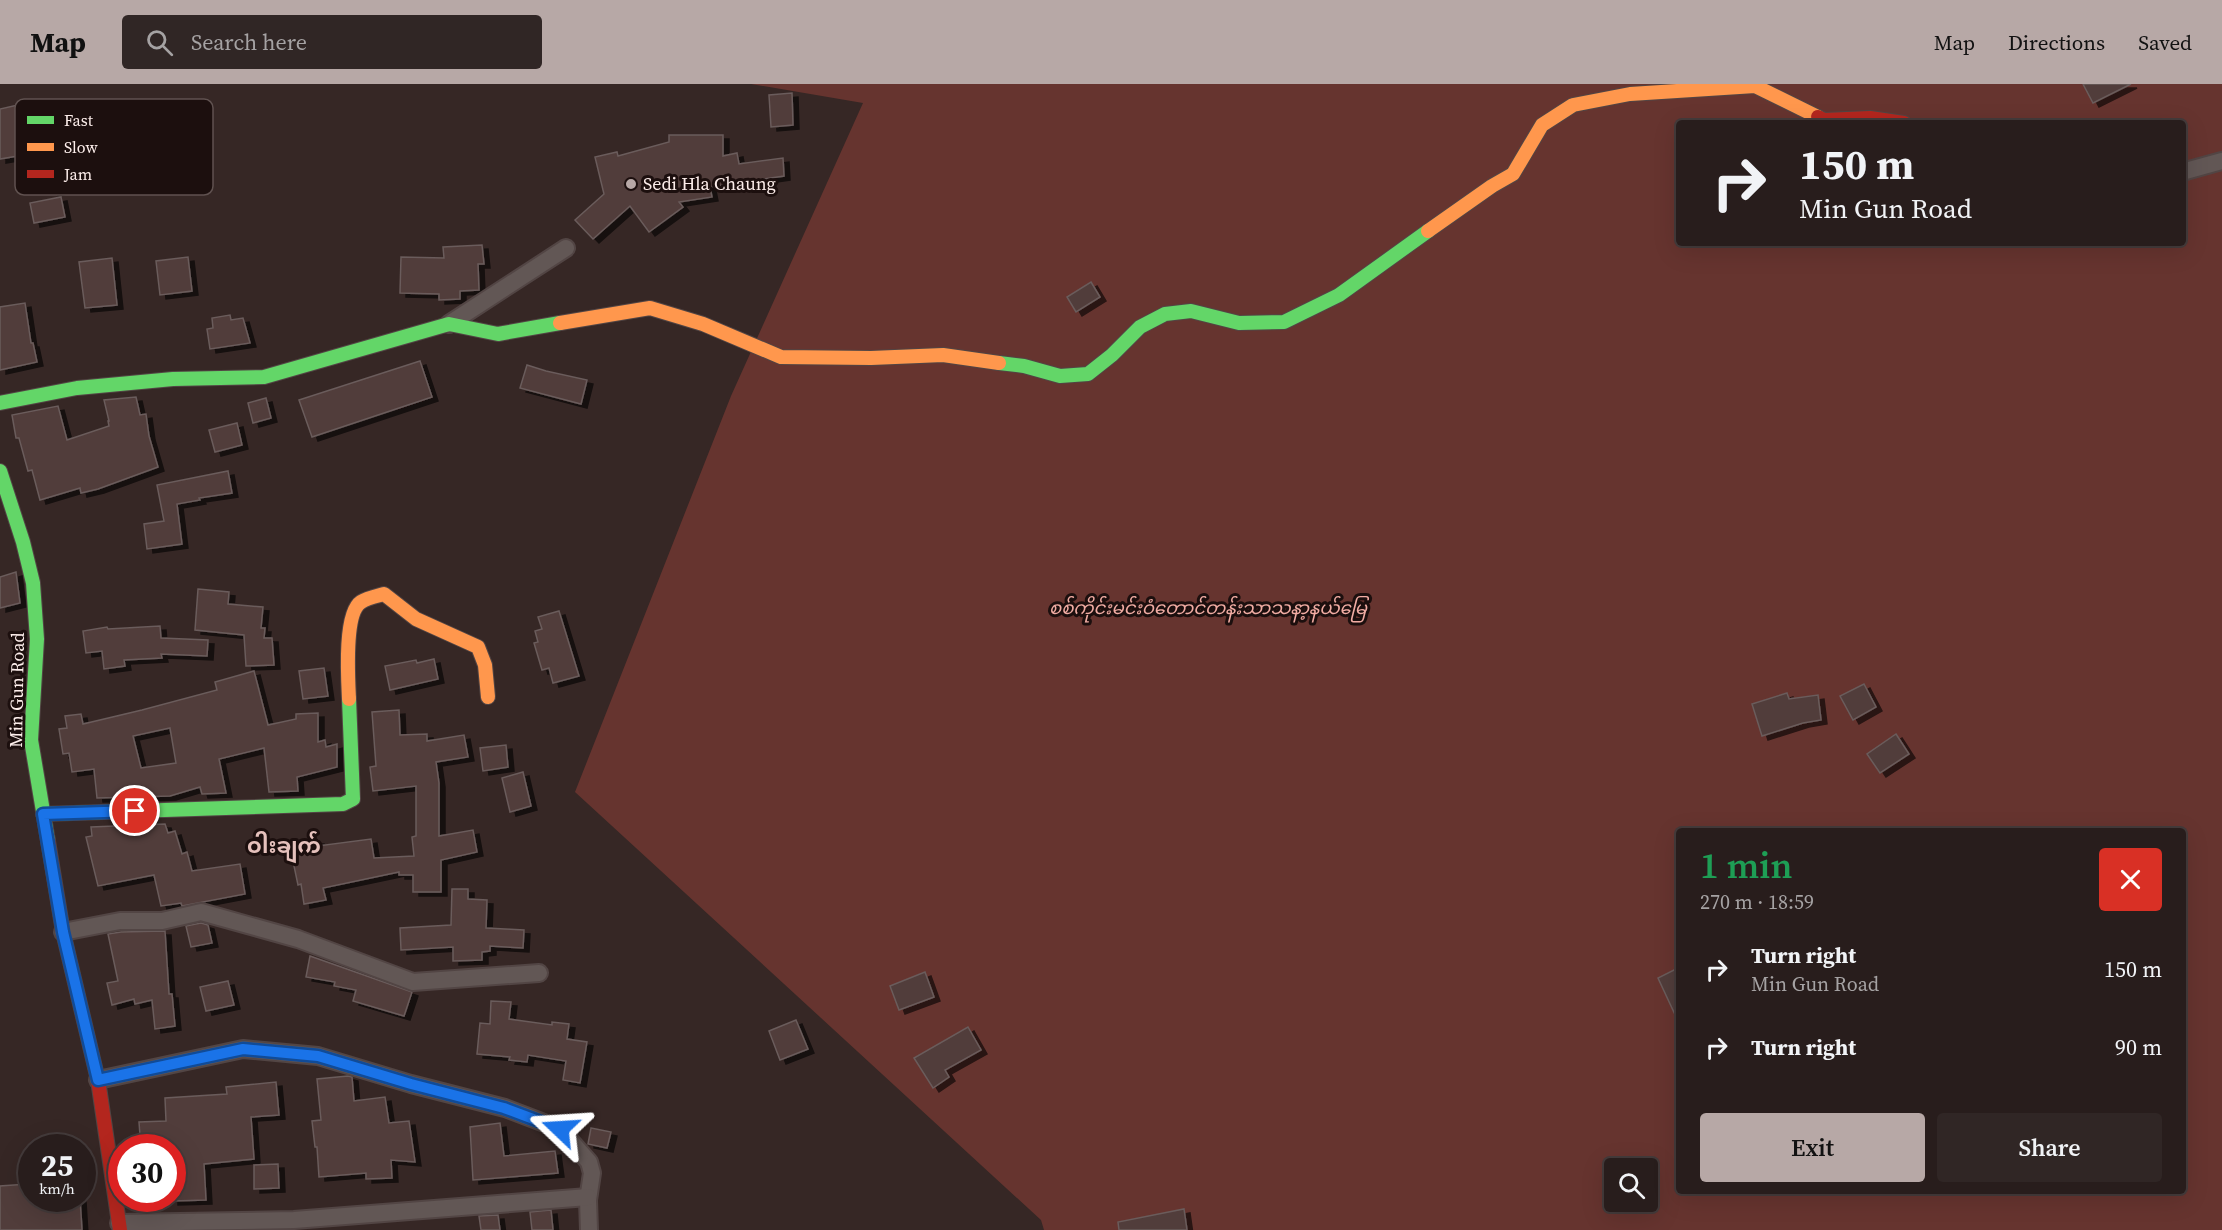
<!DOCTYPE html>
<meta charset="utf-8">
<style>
:root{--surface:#281d1c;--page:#302625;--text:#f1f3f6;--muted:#a5a2a3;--line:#443b3b;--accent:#b7a8a6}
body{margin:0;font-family:"Source Serif 4","Noto Sans Myanmar",serif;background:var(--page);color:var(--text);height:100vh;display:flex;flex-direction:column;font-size:22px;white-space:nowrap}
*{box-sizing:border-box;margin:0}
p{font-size:20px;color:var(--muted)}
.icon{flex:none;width:33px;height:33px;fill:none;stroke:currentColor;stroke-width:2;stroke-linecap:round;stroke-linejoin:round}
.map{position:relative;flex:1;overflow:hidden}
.panel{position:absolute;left:1676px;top:744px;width:510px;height:366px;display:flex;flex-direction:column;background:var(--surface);border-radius:6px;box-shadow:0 6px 24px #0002,0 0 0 2px var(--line)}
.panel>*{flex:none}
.banner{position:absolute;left:1676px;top:36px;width:510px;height:126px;border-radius:6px;box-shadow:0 6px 24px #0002,0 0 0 2px var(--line);background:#281d1c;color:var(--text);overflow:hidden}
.tools{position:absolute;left:1604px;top:1074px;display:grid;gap:12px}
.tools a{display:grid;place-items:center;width:54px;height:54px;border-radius:6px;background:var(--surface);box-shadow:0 6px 24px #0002,0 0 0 2px var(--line);font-size:30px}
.speed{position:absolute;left:18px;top:1050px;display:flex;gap:12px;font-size:30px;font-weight:700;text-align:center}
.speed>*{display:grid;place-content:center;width:78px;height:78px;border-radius:50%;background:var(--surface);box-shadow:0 6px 24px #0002,0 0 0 2px var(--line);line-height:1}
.speed small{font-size:15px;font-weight:400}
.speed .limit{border:9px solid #d22;background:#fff;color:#111}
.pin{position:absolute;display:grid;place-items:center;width:51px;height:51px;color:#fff;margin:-26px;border:3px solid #fff;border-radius:50%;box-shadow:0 2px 6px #0007}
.me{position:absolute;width:66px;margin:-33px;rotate:290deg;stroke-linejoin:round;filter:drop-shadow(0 0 4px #0008)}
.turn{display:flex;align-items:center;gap:21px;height:126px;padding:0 24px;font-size:27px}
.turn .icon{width:78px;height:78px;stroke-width:2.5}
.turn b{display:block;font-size:42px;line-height:51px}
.round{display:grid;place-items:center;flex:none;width:63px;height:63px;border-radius:6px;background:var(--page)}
.overview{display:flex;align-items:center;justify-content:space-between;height:102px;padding:0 24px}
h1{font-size:36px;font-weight:600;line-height:45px;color:#1e9e55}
.button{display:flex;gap:12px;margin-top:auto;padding:12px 24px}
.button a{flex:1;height:69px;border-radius:6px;background:var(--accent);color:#111;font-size:24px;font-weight:600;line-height:69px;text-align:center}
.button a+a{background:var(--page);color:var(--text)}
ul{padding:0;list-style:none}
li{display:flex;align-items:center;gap:18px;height:78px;padding:0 24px}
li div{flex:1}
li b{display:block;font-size:22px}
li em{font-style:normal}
header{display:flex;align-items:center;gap:36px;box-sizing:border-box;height:84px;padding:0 30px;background:var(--accent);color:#111}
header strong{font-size:28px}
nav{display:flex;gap:33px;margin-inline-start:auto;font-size:21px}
.search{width:420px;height:54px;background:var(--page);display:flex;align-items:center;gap:15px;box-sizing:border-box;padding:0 21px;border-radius:6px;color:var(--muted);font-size:22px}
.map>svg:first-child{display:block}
</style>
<header>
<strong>Map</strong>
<div class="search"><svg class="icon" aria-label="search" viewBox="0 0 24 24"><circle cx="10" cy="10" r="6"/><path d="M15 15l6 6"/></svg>Search here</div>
<nav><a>Map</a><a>Directions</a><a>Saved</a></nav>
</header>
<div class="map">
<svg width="2222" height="1146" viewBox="0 0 2222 1146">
<defs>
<filter id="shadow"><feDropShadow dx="6" dy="4" stdDeviation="0" flood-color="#0009"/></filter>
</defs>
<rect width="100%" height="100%" fill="#362725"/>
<path fill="#66342f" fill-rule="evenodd" d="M751,0H2222V1146H1044L1041,1136L575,708L731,312L863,19ZM1678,39H2182V159H1678ZM1678,747H2182V1107H1678ZM1614,1084H1647V1118H1614Z"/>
<g fill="#513c3a" stroke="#6a5c5b" stroke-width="1.5" fill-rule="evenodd" filter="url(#shadow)">
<polygon points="2083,0 2131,0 2093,19"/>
<polygon points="792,9 793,41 771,43 769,11"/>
<polygon points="40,16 45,37 56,35 70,104 52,108 46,67 0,75 0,25"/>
<polygon points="669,51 723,51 723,72 737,69 739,80 783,74 784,92 710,103 712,113 679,118 683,123 649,148 630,122 593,155 575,136 604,110 595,73 617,68 618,72 669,58"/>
<polygon points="61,113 65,133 34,139 30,119"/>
<polygon points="482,161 484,180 478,180 479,206 460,207 460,215 439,216 439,210 400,209 401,173 444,174 443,163"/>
<polygon points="188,173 192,207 160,211 156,177"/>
<polygon points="112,174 117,221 85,224 79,178"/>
<polygon points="1091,198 1100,213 1076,228 1067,213"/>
<polygon points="25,219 31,259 33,259 37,278 0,286 0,223"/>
<polygon points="230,231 231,236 243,234 250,259 210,265 207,245 213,244 212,234"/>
<polygon points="420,277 432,313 312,353 299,316"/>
<polygon points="527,281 546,287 587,296 581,320 520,304"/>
<polygon points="136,313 140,331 146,330 149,352 158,383 98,405 81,409 80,404 40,416 32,386 28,387 19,354 16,354 12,331 58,322 67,356 109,342 108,337 109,337 104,316"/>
<polygon points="266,314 271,334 253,339 248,319"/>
<polygon points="237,339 242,361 215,368 209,346"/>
<polygon points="228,387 232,409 199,414 200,416 177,420 182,460 147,465 144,440 164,437 157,401"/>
<polygon points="16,488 20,519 0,524 0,493"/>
<polygon points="198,505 229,508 228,520 263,523 261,544 265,544 264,554 272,554 274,581 246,582 244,551 195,546"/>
<polygon points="559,527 579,592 553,599 549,584 542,586 534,559 538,558 535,547 542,545 538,533"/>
<polygon points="160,542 161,554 208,556 207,572 161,570 162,574 124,576 125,582 104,585 102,567 86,569 83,547 107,543 108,545"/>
<polygon points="434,575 438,595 390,606 385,582 416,576 417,579"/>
<polygon points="324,584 328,612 303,615 299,587"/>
<path d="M254,587L268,641L296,635V630L318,629V658L325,656L326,663L337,660V683L297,693L298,707L269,708L264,664L219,675L226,709L202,710L200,703L170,712L97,714L94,685L72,688L69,669L63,670L59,645L67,644L65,632L81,630L83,640L142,626L217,606L215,598ZM170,644L176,679L141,684L133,652Z"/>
<polygon points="1864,600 1876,623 1853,636 1840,612"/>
<polygon points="1787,609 1789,615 1818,611 1821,636 1803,639 1762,652 1752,620"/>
<polygon points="399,626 400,651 427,650 427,657 464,651 468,673 436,678 439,699 439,752 473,746 477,768 441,776 441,808 413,808 413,791 399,791 399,788 323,804 326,816 304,820 301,800 298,801 294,782 292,758 318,756 318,762 371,755 374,774 414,772 412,753 416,752 416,702 373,707 370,683 376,682 372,628"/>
<polygon points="1896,650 1909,670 1880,689 1867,670"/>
<polygon points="506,661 508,683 483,687 480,664"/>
<polygon points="523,688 531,722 510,728 502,694"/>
<polygon points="165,740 168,749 175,747 182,770 187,768 192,787 240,780 245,810 182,822 181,819 161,822 154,791 98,802 86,753 92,752 91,743"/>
<polygon points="452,805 468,805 468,815 487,816 486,844 524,846 523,864 490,862 490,867 482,868 482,876 453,877 453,863 401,866 400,844 451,841"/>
<polygon points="201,839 208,841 212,859 191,863 186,842"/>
<polygon points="165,847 169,910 172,910 175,942 155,945 152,916 135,920 134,915 112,921 107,899 118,897 108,850 121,848"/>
<polygon points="310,872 412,908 404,932 353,917 356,906 334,902 335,898 306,893"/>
<polygon points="1678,884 1678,937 1658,894"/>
<polygon points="925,888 934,913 899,926 890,902"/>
<polygon points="228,897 234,921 206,927 200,903"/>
<polygon points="491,917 511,918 509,935 552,941 552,938 569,940 567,955 587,958 580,999 563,996 566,977 528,971 527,978 509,976 510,973 477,970 480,939 490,940"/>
<polygon points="796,936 808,965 780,976 769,947"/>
<polygon points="968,943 981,966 945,986 949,993 933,1004 914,974"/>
<polygon points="348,992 352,993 354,1017 385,1013 389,1039 409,1037 415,1078 391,1076 392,1094 366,1095 366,1089 319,1093 317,1063 315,1063 312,1037 321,1036 317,995"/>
<polygon points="276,998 279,1031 251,1033 254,1075 204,1080 206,1116 172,1117 172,1064 141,1064 139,1038 166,1037 165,1014 227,1010 226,1003"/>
<polygon points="500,1039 504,1072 555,1067 558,1089 473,1096 470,1043"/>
<polygon points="591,1044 611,1048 607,1064 588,1060"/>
<polygon points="278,1080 279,1104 254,1105 254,1081"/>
<polygon points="28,1100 29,1114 80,1114 82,1146 0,1146 0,1102"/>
<polygon points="1184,1125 1187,1146 1119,1146 1118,1138"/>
<polygon points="551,1126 553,1146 532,1146 530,1128"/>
<polygon points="498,1131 500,1146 481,1146 479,1132"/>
</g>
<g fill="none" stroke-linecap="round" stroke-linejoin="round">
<g stroke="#524544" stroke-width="20">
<g id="street">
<polyline points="2182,88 2222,77"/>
<polyline points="449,240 566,164"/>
<polyline points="63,848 120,837 162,837 201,828 298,855 413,898 539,889"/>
<polyline points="98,996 243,965 318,972 411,1000 505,1024 560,1045 589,1078 592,1089 588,1116 589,1146"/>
<polyline points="119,1139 294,1136 588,1113"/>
</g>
</g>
<g stroke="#524544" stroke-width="16">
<g id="fast">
<polyline points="999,279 1024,282 1060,292 1088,290 1112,271 1140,243 1165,230 1191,227 1239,239 1284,238 1339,211 1428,147"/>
<polyline points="0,319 77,304 173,295 264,293 449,240 498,250 560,239"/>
<polyline points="0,387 23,458 33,499 37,555 31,656 48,757"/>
<polyline points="43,730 343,720 353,715 349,615"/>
</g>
</g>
<g stroke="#524544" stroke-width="16">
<g id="slow">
<polyline points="1428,147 1492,102 1513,90 1542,41 1573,21 1630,10 1755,2 1818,33"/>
<polyline points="560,239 650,224 703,240 781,273 871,274 943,271 999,279"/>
<path d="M349,615C348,594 344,529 361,518C367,514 377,512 384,510L416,535L478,563L485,581L488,613"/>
</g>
</g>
<g stroke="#524544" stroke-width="16">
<g id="jam">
<polyline points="1818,33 1824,36 1870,34 1904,39"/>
<polyline points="48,757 63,848 98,996 120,1146"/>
</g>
</g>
<use href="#street" stroke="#625755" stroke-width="16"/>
<use href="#fast" stroke="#63d668" stroke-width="14"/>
<use href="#slow" stroke="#ff974d" stroke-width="14"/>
<use href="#jam" stroke="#b3261e" stroke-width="14"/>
</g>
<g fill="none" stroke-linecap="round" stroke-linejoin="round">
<g stroke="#114b97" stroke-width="15">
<polyline id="route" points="135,727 43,730 63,848 98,996 243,965 318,972 411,1000 504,1024 560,1045"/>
</g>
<use href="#route" stroke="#1a73e8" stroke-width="10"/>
</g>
<circle fill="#b7a8a6" stroke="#1c0f0e" stroke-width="2" cx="631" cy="100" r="6"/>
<g text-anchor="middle" stroke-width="6" stroke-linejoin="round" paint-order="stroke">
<g font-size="18" fill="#fdeeeb" stroke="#1c0f0e" text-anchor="start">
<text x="643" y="106">Sedi Hla Chaung</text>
</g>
<g font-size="18" font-style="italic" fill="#f1aca3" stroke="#1c0f0e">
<text x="1208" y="530">စစ်ကိုင်းမင်းဝံတောင်တန်းသာသနာ့နယ်မြေ</text>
</g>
<g font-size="18" fill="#fdeeeb" stroke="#1c0f0e">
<text transform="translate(17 606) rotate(-89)" y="6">Min Gun Road</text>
</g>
<g font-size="21" font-weight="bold" fill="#e5c1bc" stroke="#1c0f0e">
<text x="284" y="769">ဝါးချက်</text>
</g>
</g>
<rect x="15" y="15" width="198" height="96" rx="9" fill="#1c0f0e" stroke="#605250" stroke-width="1.5"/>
<rect x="27" y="32" width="27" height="8" fill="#63d668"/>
<rect x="27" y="59" width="27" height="8" fill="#ff974d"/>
<rect x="27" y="86" width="27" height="8" fill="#b3261e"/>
<g font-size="16" fill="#fdeeeb">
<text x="64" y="42">Fast</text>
<text x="64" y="69">Slow</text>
<text x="64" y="96">Jam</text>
</g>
</svg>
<div class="tools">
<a><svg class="icon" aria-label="search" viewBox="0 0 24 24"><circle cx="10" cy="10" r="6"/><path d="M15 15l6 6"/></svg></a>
</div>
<div class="speed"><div>25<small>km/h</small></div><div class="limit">30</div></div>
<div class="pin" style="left:135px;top:727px;background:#d93025"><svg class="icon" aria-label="arrive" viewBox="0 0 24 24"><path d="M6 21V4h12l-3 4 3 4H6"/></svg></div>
<svg class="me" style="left:560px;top:1045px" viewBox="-20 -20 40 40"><path d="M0-17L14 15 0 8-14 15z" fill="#1a73e8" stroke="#fff" stroke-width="4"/></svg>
<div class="banner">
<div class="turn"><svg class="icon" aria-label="right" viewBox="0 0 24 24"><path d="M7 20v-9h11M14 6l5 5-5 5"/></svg><div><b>150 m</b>Min Gun Road</div></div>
</div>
<section class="panel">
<div class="overview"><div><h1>1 min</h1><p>270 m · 18:59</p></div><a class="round" style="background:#d93025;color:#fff"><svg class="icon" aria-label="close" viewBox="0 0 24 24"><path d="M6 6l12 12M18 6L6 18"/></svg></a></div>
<ul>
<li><svg class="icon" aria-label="right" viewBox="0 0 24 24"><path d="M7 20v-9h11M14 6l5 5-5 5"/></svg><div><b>Turn right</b><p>Min Gun Road</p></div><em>150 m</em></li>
<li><svg class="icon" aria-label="right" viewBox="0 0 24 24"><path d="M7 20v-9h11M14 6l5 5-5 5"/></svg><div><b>Turn right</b></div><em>90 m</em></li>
</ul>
<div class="button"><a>Exit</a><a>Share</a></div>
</section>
</div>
